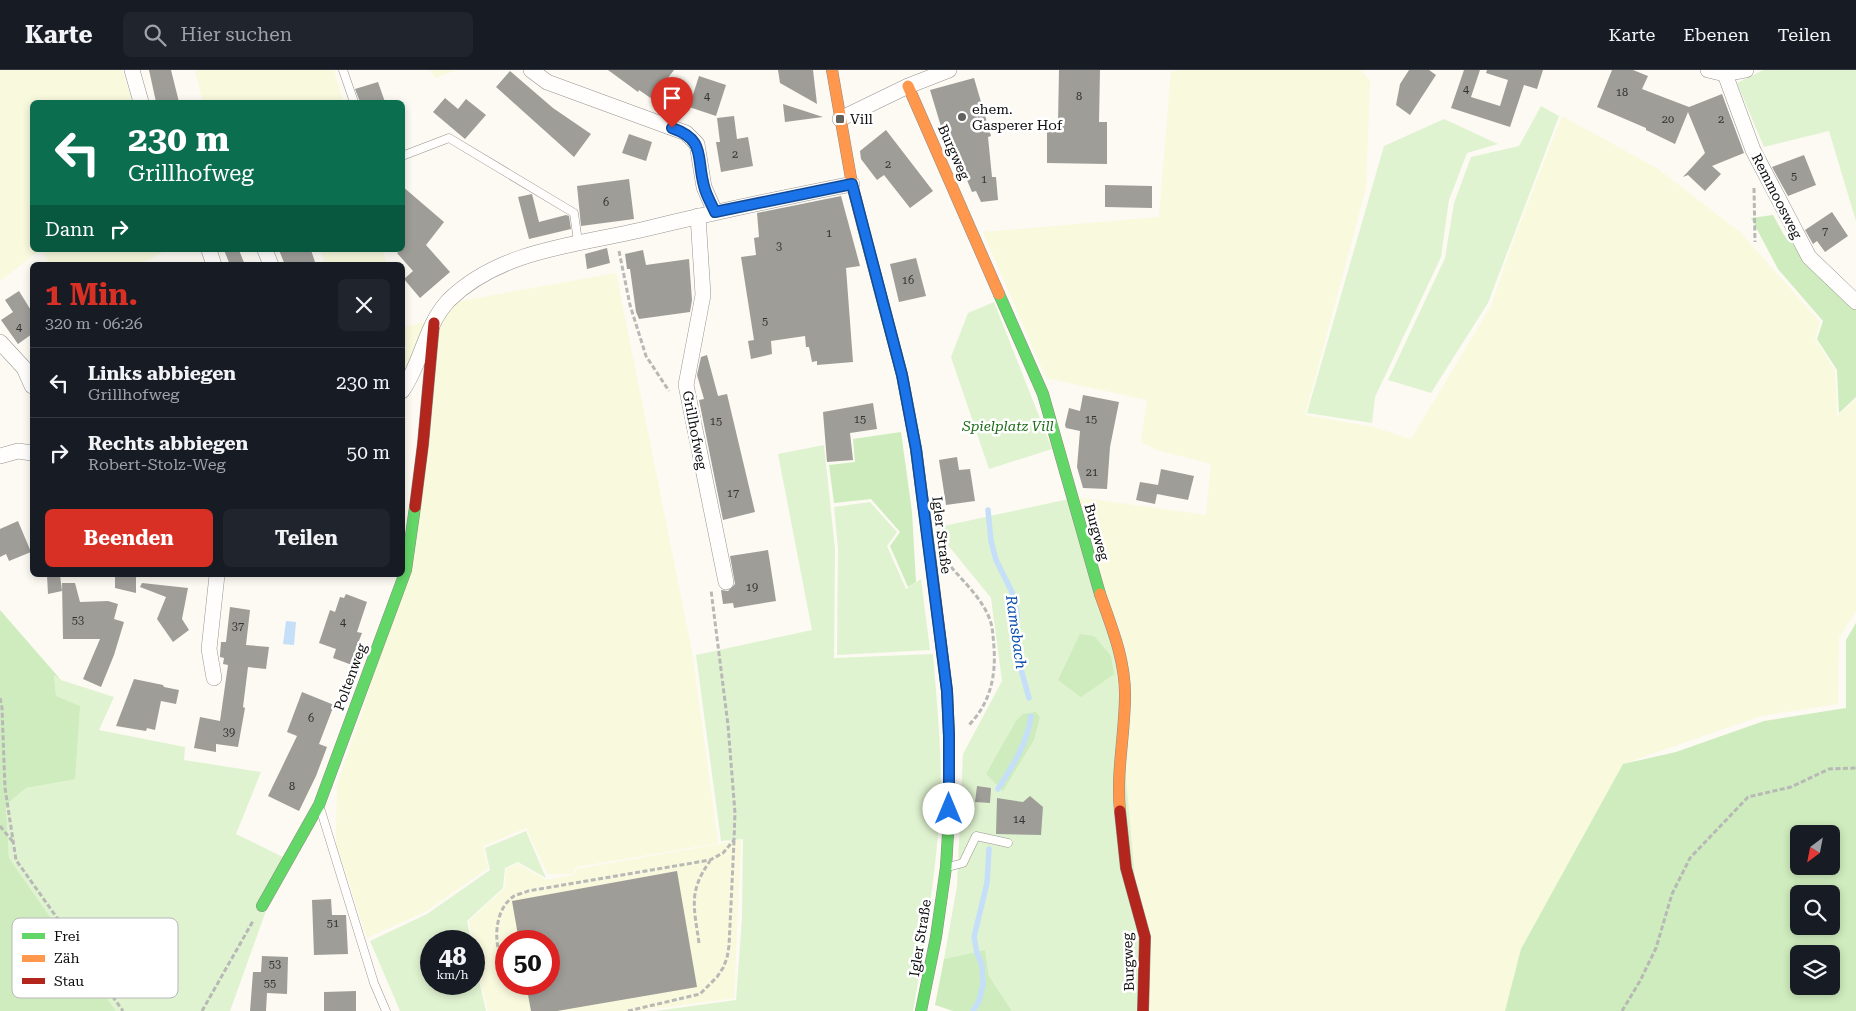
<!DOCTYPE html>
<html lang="de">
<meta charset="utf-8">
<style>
:root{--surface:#171b24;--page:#20242c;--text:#f1f3f6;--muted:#9ea1a6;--line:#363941;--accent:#d93025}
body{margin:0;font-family:"Roboto Serif",serif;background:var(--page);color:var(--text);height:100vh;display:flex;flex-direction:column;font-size:19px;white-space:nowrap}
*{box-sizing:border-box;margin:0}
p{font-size:16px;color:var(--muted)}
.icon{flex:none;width:28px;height:28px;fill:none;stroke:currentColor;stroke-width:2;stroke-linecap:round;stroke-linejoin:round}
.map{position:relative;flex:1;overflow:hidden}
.details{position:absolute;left:30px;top:192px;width:375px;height:315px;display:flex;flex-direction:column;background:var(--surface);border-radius:8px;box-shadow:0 2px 8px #0003}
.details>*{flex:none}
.guide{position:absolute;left:30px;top:30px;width:375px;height:152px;border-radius:8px;box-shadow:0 2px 8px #0003;background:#0b6e4f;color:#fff;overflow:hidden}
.needle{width:32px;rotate:212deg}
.fabs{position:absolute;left:1790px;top:755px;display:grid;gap:10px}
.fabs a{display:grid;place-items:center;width:50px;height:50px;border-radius:8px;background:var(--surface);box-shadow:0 2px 8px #0003;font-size:25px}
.speed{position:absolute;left:420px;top:860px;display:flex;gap:10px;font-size:25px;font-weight:700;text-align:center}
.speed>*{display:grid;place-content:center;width:65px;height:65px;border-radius:50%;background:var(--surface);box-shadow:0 2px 8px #0003;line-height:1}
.speed small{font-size:12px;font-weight:400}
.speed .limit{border:8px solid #d22;background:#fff;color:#111}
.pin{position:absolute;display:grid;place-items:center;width:42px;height:42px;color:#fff;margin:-51px -21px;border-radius:50% 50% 50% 0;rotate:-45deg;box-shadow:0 0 5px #0007}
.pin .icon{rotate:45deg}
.me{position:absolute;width:55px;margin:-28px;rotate:0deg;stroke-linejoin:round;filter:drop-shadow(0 0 4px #0008)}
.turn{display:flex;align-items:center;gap:18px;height:105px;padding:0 15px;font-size:22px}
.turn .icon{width:65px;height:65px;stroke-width:2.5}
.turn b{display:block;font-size:35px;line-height:42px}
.then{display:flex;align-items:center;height:48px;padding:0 15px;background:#0003;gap:10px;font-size:19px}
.round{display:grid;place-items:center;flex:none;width:52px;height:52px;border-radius:8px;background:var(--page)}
.head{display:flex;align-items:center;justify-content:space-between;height:85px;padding:0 15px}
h1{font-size:30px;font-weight:700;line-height:38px;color:var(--accent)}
.cta{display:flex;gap:10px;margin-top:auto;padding:10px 15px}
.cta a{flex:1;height:58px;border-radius:8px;background:var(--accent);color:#fff;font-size:20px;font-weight:700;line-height:58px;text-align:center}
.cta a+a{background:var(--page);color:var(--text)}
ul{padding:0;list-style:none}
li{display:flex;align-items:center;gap:15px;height:70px;padding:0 15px;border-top:1px solid var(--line)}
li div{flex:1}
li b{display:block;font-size:19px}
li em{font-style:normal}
header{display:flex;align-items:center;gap:30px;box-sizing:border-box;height:70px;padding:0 25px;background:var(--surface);border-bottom:1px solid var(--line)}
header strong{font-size:24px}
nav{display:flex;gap:28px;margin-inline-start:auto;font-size:18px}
.search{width:350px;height:45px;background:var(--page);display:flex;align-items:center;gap:12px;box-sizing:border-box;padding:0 18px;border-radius:8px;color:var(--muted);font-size:19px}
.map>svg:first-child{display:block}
</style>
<header>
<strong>Karte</strong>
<div class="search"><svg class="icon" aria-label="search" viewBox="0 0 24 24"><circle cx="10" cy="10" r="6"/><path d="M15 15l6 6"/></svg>Hier suchen</div>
<nav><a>Karte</a><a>Ebenen</a><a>Teilen</a></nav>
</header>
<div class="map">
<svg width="1856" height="941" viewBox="0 0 1856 941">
<rect width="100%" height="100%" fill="#fcfaf2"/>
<g fill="#f8f9dd" fill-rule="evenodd">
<polygon points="0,0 122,0 132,32 32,32 32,180 40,180 0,211"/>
<polygon points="195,0 334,0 343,32 203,32"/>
<polygon points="430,0 457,0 435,8"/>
<polygon points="1180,0 1361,0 1370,11 1366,118 1305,345 1373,357 1411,369 1491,236 1514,169 1562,46 1658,99 1740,162 1820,252 1815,268 1835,301 1837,346 1856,329 1856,541 1839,567 1838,634 1761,646 1623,694 1521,879 1505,941 1144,941 1077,427 1206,445 1211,394 1157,380 1141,372 1147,330 1046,308 983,162 1159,147 1171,2"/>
<polygon points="43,180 167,180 139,195 49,195"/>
<polygon points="321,180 383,180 387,195 325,195"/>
<polygon points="616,203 692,582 718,773 576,797 573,804 548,804 526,758 483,776 488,798 425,842 367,868 336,774 337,715 401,525 438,258 456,232"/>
<polygon points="426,252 405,303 402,307 402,254 404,257"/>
<path d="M741,770L734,928L639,941H488L478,902L469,851L505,818L506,799L518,794L546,810L574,805L577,799ZM506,871H549V914H506Z"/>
</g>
<g fill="#e0f3d0">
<polygon points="1763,0 1856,0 1856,151 1829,61 1764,77 1737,13"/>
<polygon points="1541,36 1559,46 1488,233 1431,323 1388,310 1445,188 1454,133 1471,87 1519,76"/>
<polygon points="1444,49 1498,74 1467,83 1449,130 1441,187 1375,327 1372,353 1307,343 1384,76"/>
<polygon points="994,232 1052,379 989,399 951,287 968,243"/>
<path d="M824,375L835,479L834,588L933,584C937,635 943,690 940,740C935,808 925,874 913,941H655L736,930L742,848L743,769L721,771L696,585L812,560L778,384Z"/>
<polygon points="1069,429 1114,573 1140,865 1137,941 1012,941 989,906 985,880 944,889 957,816 963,684 1002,611 991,528 934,458"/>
<polygon points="870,432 897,462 887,476 906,519 921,509 930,580 837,585 838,478 834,437"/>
<polygon points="54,605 61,610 114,627 99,660 185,677 184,690 261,702 236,764 285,788 230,941 116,941 9,788 6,735 26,718 75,708 56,626"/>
<polygon points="526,761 546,808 518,792 505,798 503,818 467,851 471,871 431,871 431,914 474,914 474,888 486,941 400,941 370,871 427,844 490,800 485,778"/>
</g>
<g fill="#ceecbd" fill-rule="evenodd">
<polygon points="1773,145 1784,165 1856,238 1856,327 1839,343 1837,300 1817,269 1823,251 1778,199 1751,148"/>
<polygon points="901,362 912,442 916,512 908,517 890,476 900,462 871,429 834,433 829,395 855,392 853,369"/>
<polygon points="0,540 61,610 54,605 56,626 80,636 75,709 26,718 6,735 9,788 116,941 0,941"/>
<path d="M1856,553V941H1505L1521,879L1623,694L1676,682L1764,651L1846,638V570ZM1799,764H1831V796H1799ZM1799,824H1831V856H1799ZM1799,884H1831V916H1799Z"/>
<polygon points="1080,564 1094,566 1111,586 1114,604 1081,627 1058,610"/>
<polygon points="1036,642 1040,647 1034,670 1003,721 986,704 1016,651 1023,644"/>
<polygon points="985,880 989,906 1012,941 953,941 935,935 944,889"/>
</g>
<polygon fill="#c5dff9" points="286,551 296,552 294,575 283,574"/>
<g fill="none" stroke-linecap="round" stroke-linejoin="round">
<g stroke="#c5dff9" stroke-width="5.5">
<polyline points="988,440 991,471 996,490 1013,524 1017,543 1017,585 1029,628"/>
<path d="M998,719C1012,697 1028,672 1031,646"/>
<polyline points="973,941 979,931 983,915 982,895 977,883 974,867 987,813 989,779"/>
</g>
</g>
<g fill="#9f9d98">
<polygon points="149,0 171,0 179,32 156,32"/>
<polygon points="608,0 674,0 652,29 639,20 638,22"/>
<polygon points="778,0 813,0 817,34 780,13"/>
<polygon points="1059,0 1100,0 1099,52 1107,52 1107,94 1047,93 1047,52 1058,53"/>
<polygon points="1409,0 1429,0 1436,5 1410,45 1396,35 1400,14"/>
<polygon points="1464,0 1480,0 1471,27 1500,36 1508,10 1486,3 1487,0 1543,0 1537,19 1524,15 1510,57 1451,38"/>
<polygon points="1612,0 1633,0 1648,6 1642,19 1689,37 1722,24 1744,83 1712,96 1721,104 1705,121 1688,105 1683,107 1705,83 1688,42 1675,74 1646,60 1646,58 1597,37"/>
<polygon points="510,1 553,38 591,64 574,87 496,17"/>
<polygon points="699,6 726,15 716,46 689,37"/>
<polygon points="974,8 991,66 988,67 992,107 996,107 998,130 981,132 976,121 972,122 950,70 947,71 943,63 930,20"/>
<polygon points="378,12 385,32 360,32 355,19"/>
<polygon points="445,28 458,39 466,29 486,45 465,69 433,42"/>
<polygon points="783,34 823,47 785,52"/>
<polygon points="734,46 737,69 748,67 753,96 721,102 716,72 720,72 717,48"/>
<polygon points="886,60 933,121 910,138 884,105 877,110 861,89 860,81"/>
<polygon points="629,64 652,72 646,91 622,83"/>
<polygon points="1804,85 1816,115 1788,126 1772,97"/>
<polygon points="629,109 634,149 581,156 577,116"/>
<polygon points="1105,115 1152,116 1152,138 1105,137"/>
<polygon points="402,116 444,152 426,175 450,202 420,228 404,209 413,201 397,183 402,180"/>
<polygon points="532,124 539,152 566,145 569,146 571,159 529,169 518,127"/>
<polygon points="841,126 860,196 846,198 853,292 817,295 817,291 812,292 809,277 806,277 805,266 771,271 772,284 751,289 748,271 754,270 741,187 756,185 754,168 759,167 757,143"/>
<polygon points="1832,142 1848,166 1825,182 1817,171 1813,174 1805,160"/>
<polygon points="607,178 610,193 587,199 585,184"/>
<polygon points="224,180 239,180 245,195 230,195"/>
<polygon points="279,180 311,180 316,195 285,195"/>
<polygon points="643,180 646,195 689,189 692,230 690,242 639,249 636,242 630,199 627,199 625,184"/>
<polygon points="916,188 926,226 899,232 890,194"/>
<polygon points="19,221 32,242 32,264 18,274 1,250 13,242 5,230"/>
<polygon points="707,285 718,326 727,324 755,442 723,450 699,330 704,329 697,305 701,287"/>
<polygon points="1083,325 1119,332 1110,377 1107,419 1083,418 1077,397 1080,361 1066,358 1065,355 1069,338 1080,341"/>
<polygon points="873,333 877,359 850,363 853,390 827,392 823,342"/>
<polygon points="957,387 959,400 970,399 975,431 946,435 939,390"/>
<polygon points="1161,399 1194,406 1188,430 1157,424 1155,434 1136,430 1140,412 1158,415"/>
<polygon points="18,451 31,482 9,491 6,484 0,487 0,459"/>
<polygon points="768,480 776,531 734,538 733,533 723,534 721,520 728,521 735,514 730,486"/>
<polygon points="47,505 60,505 62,521 48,524"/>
<polygon points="115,505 136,505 136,523 115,518"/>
<polygon points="62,513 75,513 80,532 108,531 118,534 114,549 124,552 114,585 101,617 83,609 100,569 63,569"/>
<polygon points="142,513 188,518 182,549 189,560 173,572 157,549 166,527 140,517"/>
<polygon points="346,524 367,532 357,562 362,563 355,581 357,582 352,595 333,588 336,579 319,573 330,540 335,542 340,527 344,528"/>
<polygon points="230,537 250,540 246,575 269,577 266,599 248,597 243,637 245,638 238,677 216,674 216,682 194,678 200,647 220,651 228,595 223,594 224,588 220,587 220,585 221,572 226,572"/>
<polygon points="134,609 163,615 164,617 179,620 176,634 161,631 155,660 147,658 146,661 116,656"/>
<polygon points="302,622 334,635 319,674 327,677 316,706 299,741 268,726 297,666 287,662"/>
<polygon points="977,716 991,718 990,733 975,732"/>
<polygon points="1030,726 1043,737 1041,765 996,764 997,728 1023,732"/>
<polygon points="677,801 697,917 557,941 531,941 526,914 549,914 549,871 519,871 512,831"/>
<polygon points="331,829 332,845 346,845 348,884 314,885 312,830"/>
<polygon points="262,886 288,887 287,924 267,923 266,941 250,941 253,902 261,902"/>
<polygon points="356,921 356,941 324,941 324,922"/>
</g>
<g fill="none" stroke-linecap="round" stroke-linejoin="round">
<g stroke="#959491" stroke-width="9">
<g id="lane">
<polyline points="343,0 354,32"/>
<polyline points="402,86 449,68 574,143 578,172"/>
<polyline points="321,741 374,913 386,941"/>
<polyline points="948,797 963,793 976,766 1008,773"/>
</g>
</g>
<g stroke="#959491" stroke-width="16">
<g id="street">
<polyline points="132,0 141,32"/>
<polyline points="531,0 547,12 686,63 697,74 704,117 715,142"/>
<polyline points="1708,0 1725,4 1746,0"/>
<polyline points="1725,4 1753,80 1809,187 1856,232"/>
<polyline points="840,49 908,16 949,0"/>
<polyline points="698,146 703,225 686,315 726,512"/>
<polyline points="209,180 214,195"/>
<polyline points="265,180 271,195"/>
<polyline points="0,272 24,298 32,316"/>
<path d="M402,321C422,293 425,255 449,230C500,180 576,175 641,160C711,143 781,128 852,114"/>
<polyline points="0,386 18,381 32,383"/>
<polyline points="214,608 209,579 217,505"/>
</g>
</g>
<g stroke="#8c8b87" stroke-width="12">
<g id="fast">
<polyline points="863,157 902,305 916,379 931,493"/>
<polyline points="999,224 1043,324 1100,524"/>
<polyline points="262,836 319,735 406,500 415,437"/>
<polyline points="921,941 936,867 946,797 949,747"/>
</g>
</g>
<g stroke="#8c8b87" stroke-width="12">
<g id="slow">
<polyline points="832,0 852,114 863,157"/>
<polyline points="908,16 999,224"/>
<path d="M1100,524C1112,558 1125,589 1125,625C1125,664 1116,702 1120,741"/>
</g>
</g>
<g stroke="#8c8b87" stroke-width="12">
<g id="jam">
<polyline points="415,437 423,374 434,253"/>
<polyline points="931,493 947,621 949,666 949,747"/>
<polyline points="1120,741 1126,798 1145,867 1143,941"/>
</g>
</g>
<g stroke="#b8b8b6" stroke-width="3" stroke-dasharray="5 2.5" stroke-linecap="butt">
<polyline points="1754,118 1755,172"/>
<polyline points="619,181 630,235 646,286 669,321"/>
<path d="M951,497C965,513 983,530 990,550C993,558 993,568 994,577C996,607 990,633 969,655"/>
<polyline points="0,628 2,638 5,718 16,790 123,941"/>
<polyline points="0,756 13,772"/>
<path d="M699,873C694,837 688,822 710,791"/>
<path d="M506,898C493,879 492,841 514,826C518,824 524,823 528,821L710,790L723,783L734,770L735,743L728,655L711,520"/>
<polyline points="202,941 253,851"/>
<polyline points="628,941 700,924 717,907 723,898 727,888 729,876 734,771"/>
<polyline points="1622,941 1640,911 1656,878 1672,824 1690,788 1748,727 1791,717 1829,699 1856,698"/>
</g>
<use href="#lane" stroke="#fffefd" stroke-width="8"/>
<use href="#street" stroke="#fffefd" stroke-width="15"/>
<use href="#fast" stroke="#63d668" stroke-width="11"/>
<use href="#slow" stroke="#ff974d" stroke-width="11"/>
<use href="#jam" stroke="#b3261e" stroke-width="11"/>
</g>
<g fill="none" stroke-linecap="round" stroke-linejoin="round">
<g stroke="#114b97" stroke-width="12">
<path id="route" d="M672,58C706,70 696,86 704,116C706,125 711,133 715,142L852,114L902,305L916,379L947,621L949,666V739"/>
</g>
<use href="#route" stroke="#1a73e8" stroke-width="9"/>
</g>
<g fill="#61615e" stroke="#fff" stroke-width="2">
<circle cx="962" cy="47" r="5"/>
<rect x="835" y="44" width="10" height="10" rx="2.5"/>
</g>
<g text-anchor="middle" stroke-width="5" stroke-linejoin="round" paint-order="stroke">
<g font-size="11" fill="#323230">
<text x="1466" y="23">4</text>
<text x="1622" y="26">18</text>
<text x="707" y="30">4</text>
<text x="1079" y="30">8</text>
<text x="1668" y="53">20</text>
<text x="1721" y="53">2</text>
<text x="735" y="88">2</text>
<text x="888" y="98">2</text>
<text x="1794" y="110">5</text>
<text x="984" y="113">1</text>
<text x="606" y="136">6</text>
<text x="1825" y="165">7</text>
<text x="829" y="167">1</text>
<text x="779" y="180">3</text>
<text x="908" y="214">16</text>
<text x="765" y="255">5</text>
<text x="19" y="261">4</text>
<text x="860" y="353">15</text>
<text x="1091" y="353">15</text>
<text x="716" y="355">15</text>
<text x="1092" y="406">21</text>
<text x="733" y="427">17</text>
<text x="752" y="521">19</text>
<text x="78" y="554">53</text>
<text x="343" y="556">4</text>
<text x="238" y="560">37</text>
<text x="311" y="652">6</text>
<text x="229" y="666">39</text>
<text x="292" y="720">8</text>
<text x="1019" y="753">14</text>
<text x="333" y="857">51</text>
<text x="275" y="898">53</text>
<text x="270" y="917">55</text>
</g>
<g font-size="14" fill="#0e0e0e" stroke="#fff" text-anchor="start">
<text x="972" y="44">ehem.<tspan x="972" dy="16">Gasperer Hof</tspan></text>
<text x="850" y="54">Vill</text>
</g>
<g font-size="14" fill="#0e0e0e" stroke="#fff">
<text transform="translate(954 82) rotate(66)" y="5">Burgweg</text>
<text transform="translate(1777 126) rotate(63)" y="5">Remmoosweg</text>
<text transform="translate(695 360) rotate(79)" y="5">Grillhofweg</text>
<text transform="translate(1097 462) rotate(74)" y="5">Burgweg</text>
<text transform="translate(942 465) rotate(83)" y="5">Igler Straße</text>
<text transform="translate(350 607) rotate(-70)" y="5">Poltenweg</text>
<text transform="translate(920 868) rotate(-81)" y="5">Igler Straße</text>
<text transform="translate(1128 892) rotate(-92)" y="5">Burgweg</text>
</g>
<g font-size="14" font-style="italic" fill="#1c6d17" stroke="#fff">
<text x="1008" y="361">Spielplatz Vill</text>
</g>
<g font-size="15" font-style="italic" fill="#0a4dad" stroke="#fff">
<text transform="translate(1016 562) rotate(82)" y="5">Ramsbach</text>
</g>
</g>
<rect x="12" y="848" width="166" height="80" rx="8" fill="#fff" stroke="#b7b7b7" stroke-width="1"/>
<rect x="22" y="863" width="23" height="6" fill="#63d668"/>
<rect x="22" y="885" width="23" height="7" fill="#ff974d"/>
<rect x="22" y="908" width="23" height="6" fill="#b3261e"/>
<g font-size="14" fill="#0e0e0e">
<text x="54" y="871">Frei</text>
<text x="54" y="893">Zäh</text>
<text x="54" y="916">Stau</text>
</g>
</svg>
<div class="fabs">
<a><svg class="needle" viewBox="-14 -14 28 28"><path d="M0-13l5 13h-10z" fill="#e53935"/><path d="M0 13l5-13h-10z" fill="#9ea1a6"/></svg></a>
<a><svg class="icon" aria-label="search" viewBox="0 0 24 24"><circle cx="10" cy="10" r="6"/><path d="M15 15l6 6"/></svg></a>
<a><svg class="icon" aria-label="layers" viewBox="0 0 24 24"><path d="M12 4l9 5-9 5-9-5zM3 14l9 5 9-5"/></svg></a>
</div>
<div class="speed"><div>48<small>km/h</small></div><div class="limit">50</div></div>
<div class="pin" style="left:672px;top:58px;background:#d93025"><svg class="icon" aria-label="arrive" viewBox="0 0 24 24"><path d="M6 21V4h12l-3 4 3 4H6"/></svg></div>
<svg class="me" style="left:949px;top:739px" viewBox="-20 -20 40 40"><circle r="19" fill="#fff"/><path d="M0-13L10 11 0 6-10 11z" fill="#1a73e8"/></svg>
<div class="guide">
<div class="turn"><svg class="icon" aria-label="left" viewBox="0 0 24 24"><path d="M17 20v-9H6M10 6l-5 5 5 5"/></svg><div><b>230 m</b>Grillhofweg</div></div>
<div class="then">Dann<svg class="icon" aria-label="right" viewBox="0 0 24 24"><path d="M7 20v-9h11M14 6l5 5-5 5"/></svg></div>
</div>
<section class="details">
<div class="head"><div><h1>1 Min.</h1><p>320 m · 06:26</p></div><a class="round"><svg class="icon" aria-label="close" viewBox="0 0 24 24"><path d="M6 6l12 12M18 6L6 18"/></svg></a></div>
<ul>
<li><svg class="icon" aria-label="left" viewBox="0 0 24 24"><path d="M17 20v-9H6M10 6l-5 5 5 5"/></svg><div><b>Links abbiegen</b><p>Grillhofweg</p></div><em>230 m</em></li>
<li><svg class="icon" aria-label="right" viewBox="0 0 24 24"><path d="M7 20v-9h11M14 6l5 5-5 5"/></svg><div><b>Rechts abbiegen</b><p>Robert-Stolz-Weg</p></div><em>50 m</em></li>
</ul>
<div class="cta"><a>Beenden</a><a>Teilen</a></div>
</section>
</div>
